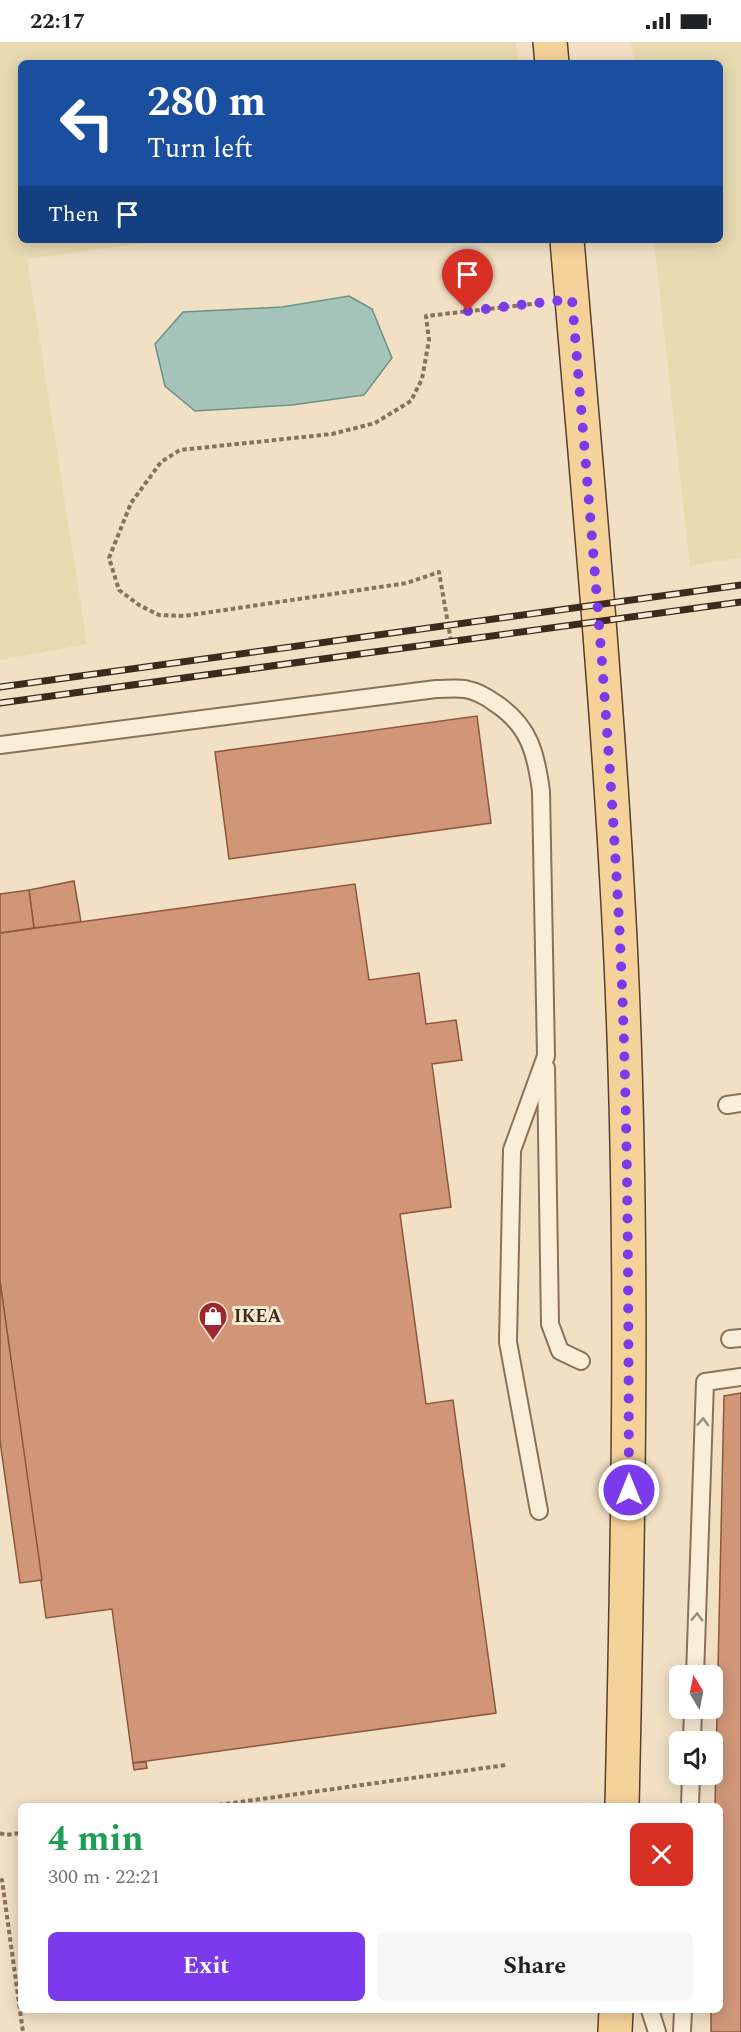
<!DOCTYPE html>
<meta charset="utf-8">
<style>
:root{--surface:#fff;--page:#f6f6f6;--text:#202124;--muted:#757577;--accent:#7c3aed}
body{margin:0;font-family:Spectral,serif;background:var(--page);color:var(--text);height:100vh;display:flex;flex-direction:column;font-size:22px;white-space:nowrap}
*{box-sizing:border-box;margin:0}
p{font-size:20px;color:var(--muted)}
.icon{flex:none;width:33px;height:33px;fill:none;stroke:currentColor;stroke-width:2;stroke-linecap:round;stroke-linejoin:round}
.map{position:relative;flex:1;overflow:hidden}
.details{position:absolute;left:18px;top:1761px;width:705px;height:210px;display:flex;flex-direction:column;background:var(--surface);border-radius:9px;box-shadow:0 3px 15px #0003}
.details>*{flex:none}
.hud{position:absolute;left:18px;top:18px;width:705px;height:183px;border-radius:9px;box-shadow:0 3px 15px #0003;background:#1a4fa0;color:#fff;overflow:hidden}
.needle{width:39px;rotate:350deg}
.controls{position:absolute;left:669px;top:1623px;display:grid;gap:12px}
.controls a{display:grid;place-items:center;width:54px;height:54px;border-radius:9px;background:var(--surface);box-shadow:0 3px 15px #0003;font-size:30px}
.pin{position:absolute;display:grid;place-items:center;width:51px;height:51px;color:#fff;margin:-62px -26px;border-radius:50% 50% 50% 0;rotate:-45deg;box-shadow:0 0 6px #0007}
.pin .icon{rotate:45deg}
.me{position:absolute;width:66px;margin:-33px;rotate:0deg;stroke-linejoin:round;filter:drop-shadow(0 0 4px #0008)}
.turn{display:flex;align-items:center;gap:21px;height:126px;padding:0 30px;font-size:27px}
.turn .icon{width:78px;height:78px;stroke-width:2.5}
.turn b{display:block;font-size:42px;line-height:51px}
.then{display:flex;align-items:center;height:57px;padding:0 30px;background:#0003;gap:12px;font-size:22px}
.round{display:grid;place-items:center;flex:none;width:63px;height:63px;border-radius:9px;background:var(--page)}
.headline{display:flex;align-items:center;justify-content:space-between;height:102px;padding:0 30px}
h1{font-size:36px;font-weight:700;line-height:45px;color:#1e9e55}
.button{display:flex;gap:12px;margin-top:auto;padding:12px 30px}
.button a{flex:1;height:69px;border-radius:9px;background:var(--accent);color:#fff;font-size:24px;font-weight:700;line-height:69px;text-align:center}
.button a+a{background:var(--page);color:var(--text)}
.status{display:flex;justify-content:space-between;align-items:center;height:42px;padding:0 30px;background:var(--surface);direction:ltr}
.status svg{height:16px;fill:currentColor}
.map>svg:first-child{display:block}
</style>
<div class="status"><b>22:17</b><svg viewBox="0 0 49 12"><path d="M0 12V9h3v3zM5 12V6h3v6zM10 12V3h3v9zM15 12V0h3v12zM26 1h20v11H26zM47 4h2v5h-2z"/></svg></div>
<div class="map">
<svg width="741" height="1990" viewBox="0 0 741 1990">
<rect width="100%" height="100%" fill="#f1e0c4"/>
<g fill="#e7dab1">
<polygon points="0,0 516,0 519,21 21,21 21,198 169,198 27,217 87,602 0,618"/>
<polygon points="631,0 741,0 741,516 690,524 654,198 720,198 720,21 634,21"/>
</g>
<polygon fill="#a6c3b9" stroke="#6c9386" stroke-width="1.5" points="349,254 372,267 392,316 364,353 292,363 195,369 165,344 155,302 183,270 282,265"/>
<g fill="#d19678" stroke="#8d573d" stroke-width="1.5">
<polygon points="477,674 491,781 229,817 215,710"/>
<polygon points="74,839 81,880 34,886 29,848"/>
<polygon points="355,842 369,938 419,931 426,982 456,978 462,1018 432,1022 451,1165 400,1172 426,1362 453,1358 496,1671 133,1721 112,1567 46,1576 0,1239 0,891"/>
<polygon points="29,848 34,886 0,891 0,852"/>
<polygon points="0,1239 42,1538 20,1541 0,1399"/>
<polygon points="741,1351 741,1990 711,1990 711,1968 720,1968 720,1764 715,1764 724,1354"/>
<polygon points="146,1720 147,1726 134,1728 133,1721"/>
</g>
<g fill="none" stroke-linecap="round" stroke-linejoin="round">
<g stroke="#8c7159" stroke-width="20">
<g id="lane">
<path d="M0,703L436,647C445,647 456,646 465,647C475,649 487,655 495,661C529,683 536,711 541,749L546,1014L512,1108L508,1300L539,1469"/>
<polyline points="546,1026 550,1282 560,1309 581,1319"/>
<polyline points="727,1063 741,1061"/>
<polyline points="730,1297 741,1296"/>
<polyline points="695,1634 705,1340 741,1335"/>
<polyline points="692,1700 693,1666"/>
<polyline points="690,1764 691,1732"/>
<polyline points="650,1968 657,1990"/>
<polyline points="682,1990 683,1968"/>
</g>
</g>
<g stroke="#5a3f2d" stroke-width="36">
<g id="primary">
<polyline points="550,0 552,21"/>
<path d="M567,198C585,413 605,627 617,842C635,1149 629,1457 622,1764"/>
<polyline points="615,1990 616,1968"/>
</g>
</g>
<g stroke="#8c7159" stroke-width="4" stroke-dasharray="4.5 3" stroke-linecap="butt">
<polyline points="451,599 439,530 407,541 184,574 159,573 139,563 119,548 109,516 131,461 161,420 180,408 332,392 375,381 411,359 422,337 429,298 426,274 541,261"/>
<polyline points="211,1764 506,1723"/>
<polyline points="0,1791 5,1793 21,1791"/>
<polyline points="0,1839 2,1838 23,1990"/>
</g>
<use href="#lane" stroke="#fbeed8" stroke-width="16"/>
<use href="#primary" stroke="#f5d29a" stroke-width="33"/>
<g stroke="#3c2a1e" stroke-width="7">
<g id="rail">
<polyline points="0,645 741,543"/>
<polyline points="0,661 741,560"/>
</g>
</g>
<use href="#rail" stroke="#f7ebd4" stroke-width="4.5" stroke-dasharray="14" stroke-linecap="butt"/>
</g>
<defs><path id="oneway-chevron" d="M-2-3.5L2.5 0L-2 3.5" fill="none" stroke-width="1.6" stroke-linecap="round" stroke-linejoin="round" transform="scale(1.5)"/></defs>
<g stroke="#9c8c7b">
<use href="#oneway-chevron" transform="translate(703 1380) rotate(-88)"/>
<use href="#oneway-chevron" transform="translate(697 1575) rotate(-88)"/>
</g>
<g fill="none" stroke-linecap="round" stroke-linejoin="round">
<path stroke="#7c3aed" stroke-width="10" stroke-dasharray="0 18" d="M468,269L572,257C588,452 606,647 617,843C629,1045 628,1247 629,1448"/>
</g>
<defs>
<g id="shop-pin" transform="scale(1.5)"><path d="M0 17L-7.5 6A9.5 9.5 0 1 1 7.5 6Z" fill="#9f262f" stroke="#f7ebd4"/><path d="M-5-2.5h2.3a2.7 3.5 0 0 1 5.4 0H5L5.5 6h-11ZM-1.5-2.5h3a1.5 2.3 0 0 0-3 0Z" fill="#fff"/></g>
</defs>
<g fill-rule="evenodd">
<use href="#shop-pin" x="213" y="1274"/>
</g>
<g text-anchor="middle" stroke-width="6" stroke-linejoin="round" paint-order="stroke">
<g font-size="18" font-weight="bold" fill="#3c2a1e" stroke="#f7ebd4" text-anchor="start">
<text x="234" y="1280">IKEA</text>
</g>
</g>
</svg>
<div class="controls">
<a><svg class="needle" viewBox="-14 -14 28 28"><path d="M0-13l5 13h-10z" fill="#e53935"/><path d="M0 13l5-13h-10z" fill="#757577"/></svg></a>
<a><svg class="icon" aria-label="sound" viewBox="0 0 24 24"><path d="M4 9h4l5-4v14l-5-4H4zM17 9q2 3 0 6"/></svg></a>
</div>
<div class="pin" style="left:468px;top:269px;background:#d93025"><svg class="icon" aria-label="arrive" viewBox="0 0 24 24"><path d="M6 21V4h12l-3 4 3 4H6"/></svg></div>
<svg class="me" style="left:629px;top:1448px" viewBox="-20 -20 40 40"><circle r="17" fill="#7c3aed" stroke="#fff" stroke-width="3"/><path d="M0-11L8 9 0 5-8 9z" fill="#fff"/></svg>
<div class="hud">
<div class="turn"><svg class="icon" aria-label="left" viewBox="0 0 24 24"><path d="M17 20v-9H6M10 6l-5 5 5 5"/></svg><div><b>280 m</b>Turn left</div></div>
<div class="then">Then<svg class="icon" aria-label="arrive" viewBox="0 0 24 24"><path d="M6 21V4h12l-3 4 3 4H6"/></svg></div>
</div>
<section class="details">
<div class="headline"><div><h1>4 min</h1><p>300 m · 22:21</p></div><a class="round" style="background:#d93025;color:#fff"><svg class="icon" aria-label="close" viewBox="0 0 24 24"><path d="M6 6l12 12M18 6L6 18"/></svg></a></div>
<div class="button"><a>Exit</a><a>Share</a></div>
</section>
</div>
